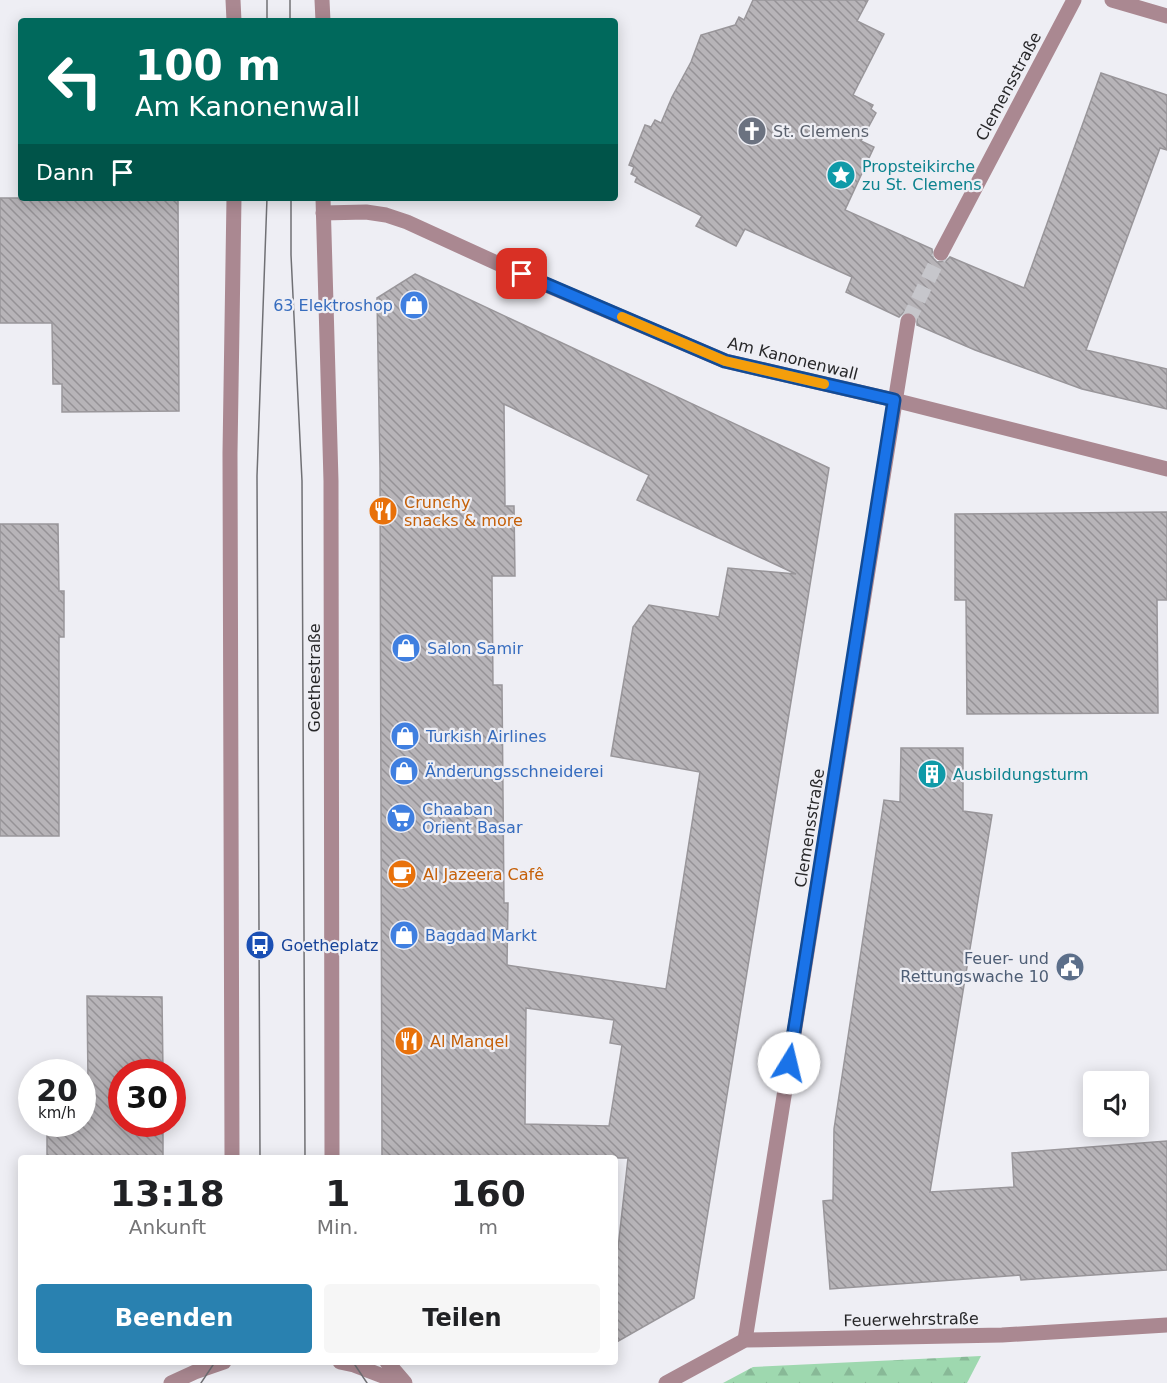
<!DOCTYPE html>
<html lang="de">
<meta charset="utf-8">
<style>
:root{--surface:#fff;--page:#f6f6f6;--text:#202124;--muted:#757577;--accent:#2981b0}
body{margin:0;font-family:"DejaVu Sans",sans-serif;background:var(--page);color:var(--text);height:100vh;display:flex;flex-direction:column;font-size:22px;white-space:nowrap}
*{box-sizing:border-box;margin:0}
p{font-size:20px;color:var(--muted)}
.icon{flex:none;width:33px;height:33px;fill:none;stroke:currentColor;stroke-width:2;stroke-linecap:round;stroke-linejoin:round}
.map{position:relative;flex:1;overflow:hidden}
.details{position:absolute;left:18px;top:1155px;width:600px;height:210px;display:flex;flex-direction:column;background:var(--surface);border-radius:6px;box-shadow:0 3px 15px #0003}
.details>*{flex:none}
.banner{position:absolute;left:18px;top:18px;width:600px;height:183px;border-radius:6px;box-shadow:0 3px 15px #0003;background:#00695c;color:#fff;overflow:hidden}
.buttons{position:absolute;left:1083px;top:1071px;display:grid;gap:12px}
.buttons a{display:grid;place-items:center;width:66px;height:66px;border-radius:6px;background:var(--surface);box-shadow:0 3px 15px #0003;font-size:30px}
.speed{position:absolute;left:18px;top:1059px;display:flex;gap:12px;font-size:30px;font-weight:700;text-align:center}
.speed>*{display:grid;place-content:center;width:78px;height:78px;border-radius:50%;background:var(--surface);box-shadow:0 3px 15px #0003;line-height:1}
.speed small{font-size:15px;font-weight:400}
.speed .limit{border:9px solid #d22;background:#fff;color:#111}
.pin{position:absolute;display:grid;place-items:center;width:51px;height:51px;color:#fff;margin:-26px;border-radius:12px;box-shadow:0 3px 9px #0006}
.me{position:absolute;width:66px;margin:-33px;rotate:9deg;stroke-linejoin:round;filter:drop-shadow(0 0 4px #0008)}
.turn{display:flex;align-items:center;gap:21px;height:126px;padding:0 18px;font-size:27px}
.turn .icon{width:78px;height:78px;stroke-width:2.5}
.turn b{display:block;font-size:42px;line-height:51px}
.then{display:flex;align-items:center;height:57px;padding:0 18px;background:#0003;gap:12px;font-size:22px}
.eta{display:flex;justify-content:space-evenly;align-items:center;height:102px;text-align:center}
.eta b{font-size:36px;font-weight:600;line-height:42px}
.cta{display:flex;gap:12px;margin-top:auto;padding:12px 18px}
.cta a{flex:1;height:69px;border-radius:6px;background:var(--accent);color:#fff;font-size:24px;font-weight:600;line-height:69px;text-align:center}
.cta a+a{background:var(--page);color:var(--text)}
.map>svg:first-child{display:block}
</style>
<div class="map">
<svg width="1167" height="1383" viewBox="0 0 1167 1383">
<defs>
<pattern id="forest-firs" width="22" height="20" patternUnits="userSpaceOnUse" patternTransform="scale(1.5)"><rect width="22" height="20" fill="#9ed8af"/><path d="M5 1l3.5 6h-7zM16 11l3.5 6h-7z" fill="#88b997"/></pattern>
<pattern id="building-back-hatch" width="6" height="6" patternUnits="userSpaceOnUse" patternTransform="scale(1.5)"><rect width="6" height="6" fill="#b7b4b8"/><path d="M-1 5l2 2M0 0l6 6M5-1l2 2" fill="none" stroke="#959296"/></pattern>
</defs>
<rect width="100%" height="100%" fill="#eeeef4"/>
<polygon fill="url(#forest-firs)" points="981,1356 967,1383 723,1383 753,1367"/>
<g fill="url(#building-back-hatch)" stroke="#99969a" stroke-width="1.5" fill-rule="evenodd">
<polygon points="753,0 868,0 857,21 884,34 853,95 873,105 871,109 876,113 861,141 874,147 845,210 932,249 933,258 937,262 946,261 950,257 1024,288 1101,73 1167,95 1167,150 1160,148 1086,350 1167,369 1167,409 1082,389 975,350 917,325 917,317 910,312 904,312 899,317 846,292 852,277 745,229 736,246 696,226 702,216 635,182 637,177 631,174 634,167 629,165 645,125 651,127 655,120 661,123 672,97 691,62 701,35 735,25 739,17 744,20"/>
<polygon points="0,198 178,198 179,411 62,412 62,384 53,384 52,323 0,323"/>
<path d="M415,274L829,468L694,1298L615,1343V1248H618L628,1158H382L380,468L377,298ZM504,404L649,475L637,500L796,574L728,568L719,617L649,605L633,627L611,756L700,772L666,989L507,965L508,903H504L502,685H493L492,576H515L514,506H505ZM526,1008L614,1020L610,1043L622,1045L609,1126L525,1124Z"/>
<polygon points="1167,512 1167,600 1157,600 1158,713 967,714 966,600 955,600 955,514"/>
<polygon points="0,524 58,524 59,591 64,591 64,637 59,637 59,836 0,836"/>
<polygon points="901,748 963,748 963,811 992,815 930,1192 1014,1187 1012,1153 1167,1141 1167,1270 1021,1280 1020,1275 830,1289 823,1201 833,1200 834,1129 884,800 900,802"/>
<polygon points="87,996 162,997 163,1072 122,1072 122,1124 163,1124 163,1158 47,1158 47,1124 82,1124 82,1082 88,1082"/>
</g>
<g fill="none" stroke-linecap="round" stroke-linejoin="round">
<polyline stroke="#c6c6cb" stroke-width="15" stroke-dasharray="15 8" stroke-linecap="butt" points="908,321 941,253"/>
<g stroke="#aa8891" stroke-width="15">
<polyline points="233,0 234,21"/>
<polyline points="322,0 323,21"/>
<polyline points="1112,0 1167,16"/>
<polyline points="323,198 331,481 332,1158"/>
<polyline points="323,213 366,212 386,215 407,222 523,275 725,361 894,400 1167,469"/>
<polyline points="941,253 1074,0"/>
<polyline points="232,1158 230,453 234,198"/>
<polyline points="745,1340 908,321"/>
<polyline points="340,1362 354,1365 401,1383"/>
<polyline points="387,1362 405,1383"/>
<polyline points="171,1383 195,1372 224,1362"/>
<polyline points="666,1383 745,1340 1002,1335 1167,1325"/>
</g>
<g stroke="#707074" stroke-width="1.5">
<polyline points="267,0 267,21"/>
<polyline points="290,0 290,21"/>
<polyline points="291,198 291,255 302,481 305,1158"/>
<polyline points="260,1158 257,476 267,198"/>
<polyline points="353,1362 367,1383"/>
<polyline points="201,1383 215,1362"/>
</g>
</g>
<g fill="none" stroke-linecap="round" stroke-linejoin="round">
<g stroke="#114b97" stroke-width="15">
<polyline id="route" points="522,274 725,361 894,400 789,1063"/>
</g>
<use href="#route" stroke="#1a73e8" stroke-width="10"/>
<polyline stroke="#f59e0b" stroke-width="10" points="622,317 725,361 824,384"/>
</g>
<defs>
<g id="church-disc" transform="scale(1.5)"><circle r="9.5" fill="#6b7280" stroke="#eeeef4"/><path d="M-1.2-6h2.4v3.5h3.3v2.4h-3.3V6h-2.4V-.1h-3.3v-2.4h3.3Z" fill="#fff"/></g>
<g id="sight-disc" transform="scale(1.5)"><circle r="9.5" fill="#0f9aa8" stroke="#eeeef4"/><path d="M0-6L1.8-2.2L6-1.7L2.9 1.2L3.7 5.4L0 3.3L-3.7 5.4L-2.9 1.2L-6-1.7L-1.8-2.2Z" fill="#fff"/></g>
<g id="shop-disc" transform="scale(1.5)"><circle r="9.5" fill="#3f7fe0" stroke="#eeeef4"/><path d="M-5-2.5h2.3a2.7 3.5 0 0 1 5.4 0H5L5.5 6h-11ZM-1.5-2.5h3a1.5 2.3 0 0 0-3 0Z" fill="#fff"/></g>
<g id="restaurant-disc" transform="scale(1.5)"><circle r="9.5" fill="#e8710a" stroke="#eeeef4"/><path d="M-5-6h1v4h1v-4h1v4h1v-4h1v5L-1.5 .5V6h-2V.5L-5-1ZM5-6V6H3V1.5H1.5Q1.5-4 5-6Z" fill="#fff"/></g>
<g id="building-disc" transform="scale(1.5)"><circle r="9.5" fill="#0f9aa8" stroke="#eeeef4"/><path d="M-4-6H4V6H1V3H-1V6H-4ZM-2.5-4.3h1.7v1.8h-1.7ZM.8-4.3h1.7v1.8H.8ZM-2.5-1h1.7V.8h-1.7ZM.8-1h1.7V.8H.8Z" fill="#fff"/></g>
<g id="supermarket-disc" transform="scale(1.5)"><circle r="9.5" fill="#3f7fe0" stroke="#eeeef4"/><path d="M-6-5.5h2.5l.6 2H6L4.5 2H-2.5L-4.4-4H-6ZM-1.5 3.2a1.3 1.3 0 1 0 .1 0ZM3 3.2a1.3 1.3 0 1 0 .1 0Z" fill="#fff"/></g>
<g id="cafe-disc" transform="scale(1.5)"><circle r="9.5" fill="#e8710a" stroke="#eeeef4"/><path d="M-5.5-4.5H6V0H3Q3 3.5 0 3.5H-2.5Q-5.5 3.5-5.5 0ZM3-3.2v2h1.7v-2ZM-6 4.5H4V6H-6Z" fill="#fff"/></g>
<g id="bus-disc" transform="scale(1.5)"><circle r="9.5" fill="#1a4fb4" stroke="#eeeef4"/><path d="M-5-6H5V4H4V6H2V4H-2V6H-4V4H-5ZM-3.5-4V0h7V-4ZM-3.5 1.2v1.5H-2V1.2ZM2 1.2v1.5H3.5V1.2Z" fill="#fff"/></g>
<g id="civic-disc" transform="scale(1.5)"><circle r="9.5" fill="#5c6f8a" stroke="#eeeef4"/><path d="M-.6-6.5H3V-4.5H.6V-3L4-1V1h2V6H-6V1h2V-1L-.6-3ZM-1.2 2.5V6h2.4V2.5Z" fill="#fff"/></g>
</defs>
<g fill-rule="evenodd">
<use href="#church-disc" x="752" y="131"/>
<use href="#sight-disc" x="841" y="175"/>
<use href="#shop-disc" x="414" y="305"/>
<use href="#restaurant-disc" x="383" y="511"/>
<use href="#shop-disc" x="406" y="648"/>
<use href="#shop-disc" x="405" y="736"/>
<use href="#shop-disc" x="404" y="771"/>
<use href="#building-disc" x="932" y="774"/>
<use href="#supermarket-disc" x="401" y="818"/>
<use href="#cafe-disc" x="402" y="874"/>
<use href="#shop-disc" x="404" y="935"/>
<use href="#bus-disc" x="260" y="945"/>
<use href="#civic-disc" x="1070" y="967"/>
<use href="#restaurant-disc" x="409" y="1041"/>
</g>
<g text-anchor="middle" stroke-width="4.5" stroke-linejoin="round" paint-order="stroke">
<g font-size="16" fill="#272729" stroke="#eeeef4">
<text transform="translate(1008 86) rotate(-62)" y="6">Clemensstraße</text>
<text transform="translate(793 358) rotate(14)" y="6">Am Kanonenwall</text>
<text transform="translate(314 678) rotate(-90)" y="6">Goethestraße</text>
<text transform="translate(809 828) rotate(-81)" y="6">Clemensstraße</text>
<text transform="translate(911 1319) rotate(-1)" y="6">Feuerwehrstraße</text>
</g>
<g font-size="16" fill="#5b616d" stroke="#eeeef4" text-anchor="start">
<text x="773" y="137">St. Clemens</text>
</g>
<g font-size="16" fill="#0d838f" stroke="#eeeef4" text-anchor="start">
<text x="862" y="172">Propsteikirche<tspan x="862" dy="18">zu St. Clemens</tspan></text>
<text x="953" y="780">Ausbildungsturm</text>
</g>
<g font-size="16" fill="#366cbe" stroke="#eeeef4" text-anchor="start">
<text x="393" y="311" text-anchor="end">63 Elektroshop</text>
<text x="427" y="654">Salon Samir</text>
<text x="426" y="742">Turkish Airlines</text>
<text x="425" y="777">Änderungsschneiderei</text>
<text x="422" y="815">Chaaban<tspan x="422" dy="18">Orient Basar</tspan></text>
<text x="425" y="941">Bagdad Markt</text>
</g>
<g font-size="16" fill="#c56008" stroke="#eeeef4" text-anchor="start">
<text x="404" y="508">Crunchy<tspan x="404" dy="18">snacks &amp; more</tspan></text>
<text x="423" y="880">Al Jazeera Cafê</text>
<text x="430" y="1047">Al Manqel</text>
</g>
<g font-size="16" fill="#164399" stroke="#eeeef4" text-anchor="start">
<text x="281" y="951">Goetheplatz</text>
</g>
<g font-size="16" fill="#4e5e75" stroke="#eeeef4" text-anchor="end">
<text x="1049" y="964">Feuer- und<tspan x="1049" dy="18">Rettungswache 10</tspan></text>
</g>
</g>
</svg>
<div class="buttons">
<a><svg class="icon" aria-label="sound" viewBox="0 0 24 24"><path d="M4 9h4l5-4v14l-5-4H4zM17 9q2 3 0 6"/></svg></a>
</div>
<div class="speed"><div>20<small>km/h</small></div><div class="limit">30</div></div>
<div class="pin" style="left:522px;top:274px;background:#d93025"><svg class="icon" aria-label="arrive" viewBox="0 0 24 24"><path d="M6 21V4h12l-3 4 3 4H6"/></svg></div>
<svg class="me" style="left:789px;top:1063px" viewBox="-20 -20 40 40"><circle r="19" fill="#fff"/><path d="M0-13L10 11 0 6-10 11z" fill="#1a73e8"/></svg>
<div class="banner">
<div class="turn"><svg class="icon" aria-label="left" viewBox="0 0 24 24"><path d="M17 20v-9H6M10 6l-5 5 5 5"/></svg><div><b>100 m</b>Am Kanonenwall</div></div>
<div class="then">Dann<svg class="icon" aria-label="arrive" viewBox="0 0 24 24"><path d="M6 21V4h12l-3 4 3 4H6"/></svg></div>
</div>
<section class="details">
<div class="eta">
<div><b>13:18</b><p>Ankunft</p></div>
<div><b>1</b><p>Min.</p></div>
<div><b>160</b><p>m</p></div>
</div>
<div class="cta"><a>Beenden</a><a>Teilen</a></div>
</section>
</div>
